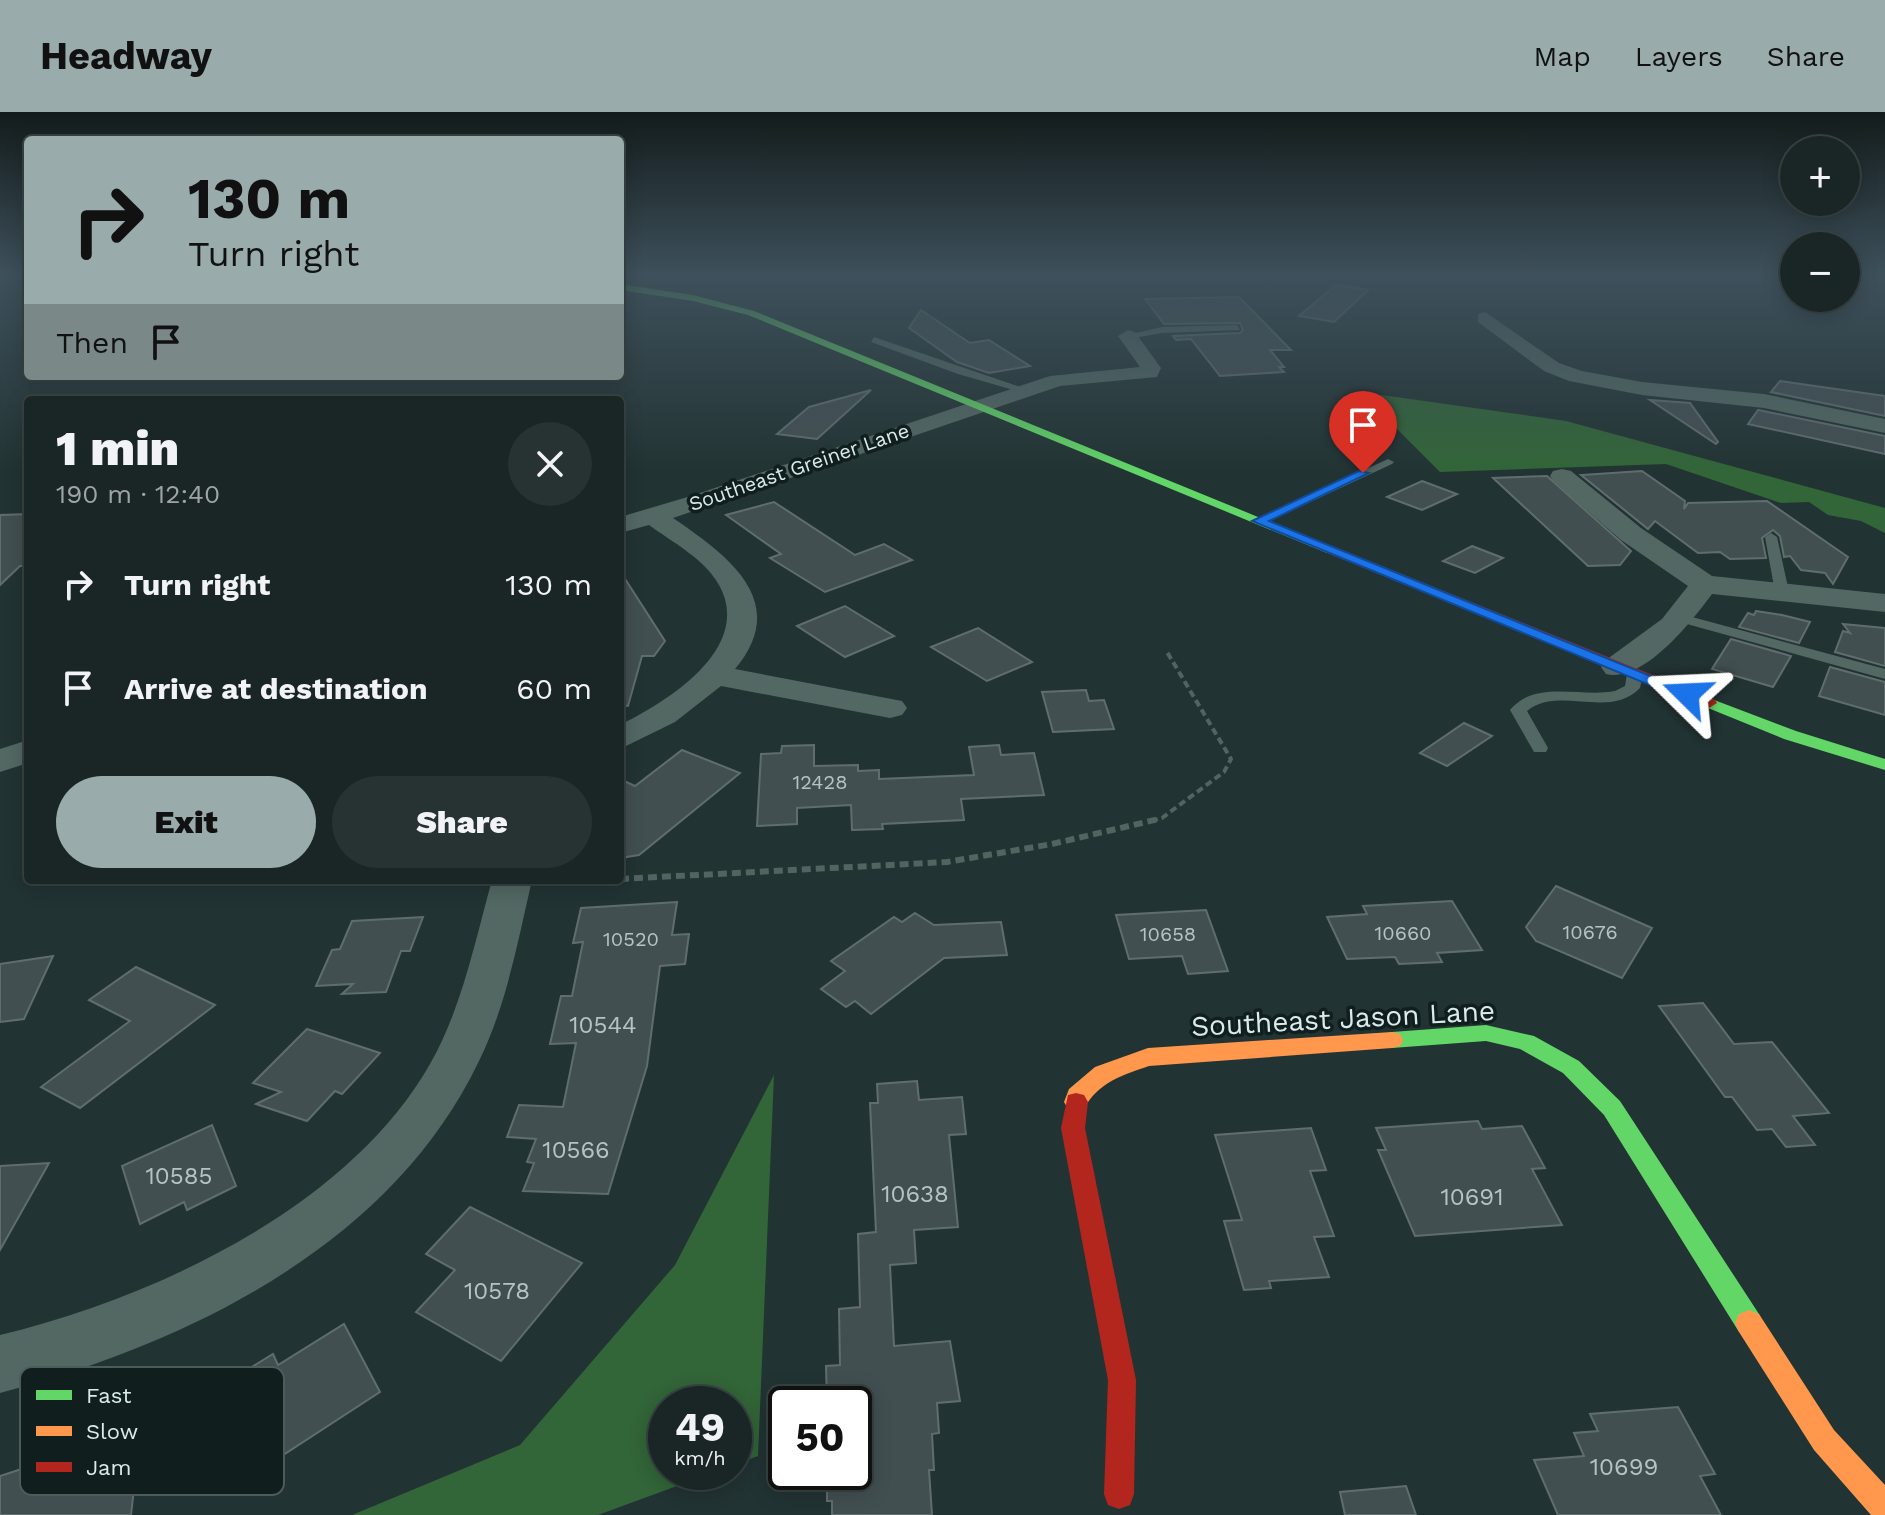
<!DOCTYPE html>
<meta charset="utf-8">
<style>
:root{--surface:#1a2626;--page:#273232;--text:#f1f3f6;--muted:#9fa5a7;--line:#384343;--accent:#99abab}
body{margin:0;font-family:"Work Sans",sans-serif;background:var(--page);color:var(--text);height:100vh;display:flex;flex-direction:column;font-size:30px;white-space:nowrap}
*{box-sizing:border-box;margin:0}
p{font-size:26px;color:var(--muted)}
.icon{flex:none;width:44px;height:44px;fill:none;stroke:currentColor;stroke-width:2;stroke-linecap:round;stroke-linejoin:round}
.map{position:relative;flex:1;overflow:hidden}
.side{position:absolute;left:24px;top:284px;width:600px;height:488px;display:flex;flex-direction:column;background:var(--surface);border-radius:8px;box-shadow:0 4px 20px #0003,0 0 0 2px var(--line)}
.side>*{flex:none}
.hud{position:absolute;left:24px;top:24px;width:600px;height:244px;border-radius:8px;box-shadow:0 4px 20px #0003,0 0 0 2px var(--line);background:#99abab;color:#111;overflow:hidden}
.controls{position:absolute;left:1780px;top:24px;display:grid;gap:16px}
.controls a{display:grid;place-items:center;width:80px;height:80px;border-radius:50%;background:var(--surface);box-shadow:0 4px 20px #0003,0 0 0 2px var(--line);font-size:40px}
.speed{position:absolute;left:648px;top:1274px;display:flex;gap:16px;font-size:40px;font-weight:700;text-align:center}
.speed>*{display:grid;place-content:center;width:104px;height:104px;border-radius:50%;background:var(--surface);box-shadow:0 4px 20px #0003,0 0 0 2px var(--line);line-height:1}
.speed small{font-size:20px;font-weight:400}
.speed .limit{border:4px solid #111;border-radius:12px;background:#fff;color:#111}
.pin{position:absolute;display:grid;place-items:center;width:68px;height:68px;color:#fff;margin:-82px -34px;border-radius:50% 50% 50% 0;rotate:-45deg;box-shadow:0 0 8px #0007}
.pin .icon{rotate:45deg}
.me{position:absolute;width:88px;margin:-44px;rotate:291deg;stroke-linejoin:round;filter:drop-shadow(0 0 6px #0008)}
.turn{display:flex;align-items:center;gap:28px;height:168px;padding:0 32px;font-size:36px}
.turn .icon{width:104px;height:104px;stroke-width:2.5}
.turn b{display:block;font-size:56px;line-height:68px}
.then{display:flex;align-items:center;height:76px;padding:0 32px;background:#0003;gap:16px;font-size:30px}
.round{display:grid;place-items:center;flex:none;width:84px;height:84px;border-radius:42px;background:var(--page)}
.headline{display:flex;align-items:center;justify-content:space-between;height:136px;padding:0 32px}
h1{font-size:48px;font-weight:800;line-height:60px}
.action{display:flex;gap:16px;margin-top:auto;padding:16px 32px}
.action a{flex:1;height:92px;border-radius:48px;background:var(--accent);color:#111;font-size:32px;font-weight:800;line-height:92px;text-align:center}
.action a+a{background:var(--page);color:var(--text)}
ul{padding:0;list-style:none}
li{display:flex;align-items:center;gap:24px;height:104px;padding:0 32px}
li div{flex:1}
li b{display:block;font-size:30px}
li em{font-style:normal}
header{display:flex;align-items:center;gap:48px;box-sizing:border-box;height:112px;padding:0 40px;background:var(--accent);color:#111}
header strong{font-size:38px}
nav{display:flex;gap:44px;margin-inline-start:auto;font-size:28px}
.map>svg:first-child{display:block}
</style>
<header>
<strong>Headway</strong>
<nav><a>Map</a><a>Layers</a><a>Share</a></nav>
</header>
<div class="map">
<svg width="1885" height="1403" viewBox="0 0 1885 1403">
<rect width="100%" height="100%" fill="#233"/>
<g fill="#326538">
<polygon points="1360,280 1566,309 1885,396 1885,421 1861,409 1828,403 1809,390 1781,391 1666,352 1440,360"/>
<polygon points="774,963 758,1344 734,1353 734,1292 666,1292 666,1360 715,1360 598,1403 352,1403 520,1333 675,1153"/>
</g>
<g fill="#424f51" stroke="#606d6f" stroke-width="2">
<polygon points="1336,173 1368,178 1334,210 1299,204"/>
<polygon points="1239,185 1291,238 1270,238 1284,255 1279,255 1284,260 1220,264 1191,227 1176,228 1173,224 1240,221 1243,218 1240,211 1164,212 1145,187"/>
<polygon points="921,198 970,231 989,228 1030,254 989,261 957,250 909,216"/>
<polygon points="1780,269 1885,284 1885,304 1771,280"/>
<polygon points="871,278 817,327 777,322 809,295"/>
<polygon points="1650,288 1690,291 1718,330 1716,332"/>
<polygon points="1758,298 1885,324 1885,342 1748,312"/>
<polygon points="1642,359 1685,389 1684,397 1688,391 1767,389 1848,445 1833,472 1825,461 1801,458 1790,444 1784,445 1780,424 1773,418 1762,426 1766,446 1730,447 1720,440 1698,441 1655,409 1648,417 1581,363"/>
<polygon points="1547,364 1631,439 1620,453 1588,454 1493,366"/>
<polygon points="1422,369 1457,382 1422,398 1387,385"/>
<polygon points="774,390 855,443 884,432 912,448 825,480 770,446 781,442 726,403"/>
<polygon points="28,402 28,454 20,454 0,473 0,403"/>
<polygon points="1472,434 1503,446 1475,461 1443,449"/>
<polygon points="620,459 665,529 654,544 642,544 628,594 620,593"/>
<polygon points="845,494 894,524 845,545 797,514"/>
<polygon points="1756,499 1782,503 1810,510 1799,531 1739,515 1748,501 1754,503"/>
<polygon points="1843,512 1885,516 1885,554 1835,540 1843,519 1850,521"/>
<polygon points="978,516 1032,550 987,569 931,535"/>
<polygon points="1731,527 1791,544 1773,575 1712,557"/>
<polygon points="1830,555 1885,570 1885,603 1819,584"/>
<polygon points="1086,578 1089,589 1104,588 1114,617 1053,620 1042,580"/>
<polygon points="1464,611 1492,624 1447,654 1420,641"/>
<polygon points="814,633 814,654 858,653 858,659 879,658 879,667 974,663 969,635 999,633 1001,643 1034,641 1044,683 961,687 964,708 882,712 883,717 852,718 851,693 797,696 797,712 757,714 761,642 781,641 782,634"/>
<polygon points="682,638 740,661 639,743 620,746 620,667 635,674"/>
<polygon points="1556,774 1652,816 1622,866 1536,829 1526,815"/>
<polygon points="1452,789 1482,838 1437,841 1442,850 1399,852 1395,845 1347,847 1327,805 1367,802 1363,794"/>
<polygon points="677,790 672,823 689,822 685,852 660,854 647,954 608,1082 523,1079 534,1051 527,1050 536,1027 507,1025 519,993 563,995 576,931 550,932 561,884 572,884 583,830 573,831 581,796"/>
<polygon points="1206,798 1228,859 1188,862 1182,844 1129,847 1116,803"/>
<polygon points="915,801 934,813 1001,810 1007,843 944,846 871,902 855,889 846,895 821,877 845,859 831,849 894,805 902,810"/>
<polygon points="423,805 410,839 401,839 386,880 342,882 353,872 316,874 332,838 340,837 352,809"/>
<polygon points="53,844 24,907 0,910 0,852"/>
<polygon points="136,855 215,893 80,996 41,975 130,909 89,888"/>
<polygon points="1703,891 1734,932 1772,930 1829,1001 1793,1004 1815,1033 1786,1035 1772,1017 1757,1018 1732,985 1725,985 1659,894"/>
<polygon points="307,917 380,941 342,982 335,979 307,1009 256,992 281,980 253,971"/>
<polygon points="917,969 919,988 962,985 966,1022 949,1023 958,1115 914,1118 916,1151 890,1153 894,1234 950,1229 960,1289 937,1291 939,1321 932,1322 934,1358 929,1358 932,1403 832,1403 832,1389 827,1389 827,1360 854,1360 854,1292 827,1292 826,1254 840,1253 839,1197 860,1195 858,1122 876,1120 870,991 878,991 877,972"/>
<polygon points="1478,1009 1482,1017 1522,1014 1545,1056 1532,1057 1562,1113 1415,1124 1378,1038 1386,1038 1376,1016"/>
<polygon points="212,1013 236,1074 187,1098 184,1090 140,1112 122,1054"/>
<polygon points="1311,1016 1326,1058 1310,1059 1334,1124 1314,1125 1329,1165 1269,1169 1271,1176 1244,1178 1224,1109 1242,1108 1215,1023"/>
<polygon points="49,1051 0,1138 0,1054"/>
<polygon points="470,1095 582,1151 501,1249 416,1200 455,1158 426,1142"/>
<polygon points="344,1212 380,1280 234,1375 198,1288 273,1242 278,1253"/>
<polygon points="1678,1295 1715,1362 1700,1364 1721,1403 1558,1403 1534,1348 1584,1344 1574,1321 1598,1319 1590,1302"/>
<polygon points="139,1332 131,1403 0,1403 0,1364 52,1347 50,1361"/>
<polygon points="1406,1374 1416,1403 1345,1403 1340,1380"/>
</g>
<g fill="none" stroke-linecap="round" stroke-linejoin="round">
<polyline stroke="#526360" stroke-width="4" stroke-dasharray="7 4" stroke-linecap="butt" points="1151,709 1162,706 1224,660 1231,647 1167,540"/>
<g stroke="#526360" stroke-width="6" stroke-dasharray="9 5" stroke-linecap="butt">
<polyline points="620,767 947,750 1052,732 1159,707"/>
<polyline points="544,770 592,768"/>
</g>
<g fill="#536863" fill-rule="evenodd">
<polygon points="1237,213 1240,218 1162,221 1128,227 1123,224 1162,215"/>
<polygon points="874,225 1029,278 1024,281 958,262 871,230"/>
<polygon points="1388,347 1394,350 1392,352 1263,412 1253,409"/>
<polygon points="1771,421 1777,425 1789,480 1782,484 1775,480 1765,425"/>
<polygon points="1681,502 1885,557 1885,567 1676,509 1674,506"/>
<path d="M1635,557L1643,562L1640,576C1609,608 1559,573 1527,599L1548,636L1546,640H1534L1510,598C1536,567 1580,586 1615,579L1625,574L1627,562Z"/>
</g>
<g fill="#536863" fill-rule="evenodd">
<polygon points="1485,200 1559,251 1582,259 1642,270 1764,282 1885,307 1885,321 1764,296 1642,283 1569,269 1544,259 1478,210 1478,202"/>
<path d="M1128,218L1135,220L1161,256L1157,265L1060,274L673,406C727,443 792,489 735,557L902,589L907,596L902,603L890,606L721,574L675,610L620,637V613C667,590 754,536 719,473C705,447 672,430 649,413L620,421V405L691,384L1050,264L1140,255L1118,224Z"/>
<path d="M1562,357L1571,359L1641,416L1712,464L1885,482V500L1712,482C1692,509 1644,571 1606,562L1601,555L1606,548L1662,507L1688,474L1621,428L1553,369L1550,364L1553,359Z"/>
<polygon points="28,628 28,651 0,660 0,637"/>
<path d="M492,768H532C518,828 507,892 479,949C391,1133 189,1231 0,1281V1223C154,1186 348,1096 430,952C462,896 475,829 492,768Z"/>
</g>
<g fill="#63d668" fill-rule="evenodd">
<polygon points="620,172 693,183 754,199 1339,438 1327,441 748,203 693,189 620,178"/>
<polygon points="1709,586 1796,619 1885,647 1885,658 1784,627 1703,594 1701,591"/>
<polygon points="1486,913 1534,924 1579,949 1620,989 1759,1202 1763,1211 1759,1220 1749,1224 1739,1220 1604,1003 1563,961 1520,937 1486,929 1392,936 1384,934 1381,928 1384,922 1392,920"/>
</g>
<g fill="#ff974d" fill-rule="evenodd">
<path d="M1392,920L1400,922L1403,928L1400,934L1392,936L1149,954C1123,963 1098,970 1084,997L1076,999L1068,997L1064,990L1069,977L1095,955L1148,936Z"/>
<polygon points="1749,1198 1759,1202 1834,1318 1885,1373 1885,1403 1871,1403 1814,1338 1739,1220 1735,1211 1739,1202"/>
</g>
<g fill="#b3261e" fill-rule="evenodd">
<polygon points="1332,434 1715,588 1717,591 1709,596 1703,594 1327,441 1327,435"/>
<polygon points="1076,981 1084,983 1088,990 1085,1016 1136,1268 1134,1382 1130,1393 1119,1397 1108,1393 1104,1382 1108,1268 1061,1016 1068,983"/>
</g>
</g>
<linearGradient id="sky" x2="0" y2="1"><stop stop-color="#131c1c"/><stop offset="0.45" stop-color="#3e505b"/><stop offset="1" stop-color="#3e505b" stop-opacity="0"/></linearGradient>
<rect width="1885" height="361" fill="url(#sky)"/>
<polygon fill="#1a73e8" stroke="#114b97" stroke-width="2" points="1359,359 1369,361 1269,409 1695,582 1681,586 1252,409"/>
<g text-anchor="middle" stroke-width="7" stroke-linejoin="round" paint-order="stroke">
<g font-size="20" fill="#d9ebec" stroke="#101e1e">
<text transform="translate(799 355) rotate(-19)" y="7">Southeast Greiner Lane</text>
</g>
<g font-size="20" fill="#b3c4c5">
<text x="820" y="677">12428</text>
<text x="1590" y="827">10676</text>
<text x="1403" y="828">10660</text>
<text x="1168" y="829">10658</text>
<text x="631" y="834">10520</text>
</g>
<g font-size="24" fill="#b3c4c5">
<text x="603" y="921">10544</text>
<text x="576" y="1046">10566</text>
<text x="179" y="1072">10585</text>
<text x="915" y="1090">10638</text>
<text x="1472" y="1093">10691</text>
<text x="497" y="1187">10578</text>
<text x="1624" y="1363">10699</text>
</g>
<g font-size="28" fill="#d9ebec" stroke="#101e1e">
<text transform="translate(1343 906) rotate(-3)" y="10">Southeast Jason Lane</text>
</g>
</g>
<rect x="20" y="1255" width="264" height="128" rx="12" fill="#101e1e" stroke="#4c5c5c" stroke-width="2"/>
<rect x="36" y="1278" width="36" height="10" fill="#63d668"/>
<rect x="36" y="1314" width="36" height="10" fill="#ff974d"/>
<rect x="36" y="1350" width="36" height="10" fill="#b3261e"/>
<g font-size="22" fill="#d9ebec">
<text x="86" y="1291">Fast</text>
<text x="86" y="1327">Slow</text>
<text x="86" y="1363">Jam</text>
</g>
</svg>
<div class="controls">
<a>+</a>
<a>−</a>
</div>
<div class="speed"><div>49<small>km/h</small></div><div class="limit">50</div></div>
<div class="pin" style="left:1363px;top:361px;background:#d93025"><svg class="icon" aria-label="arrive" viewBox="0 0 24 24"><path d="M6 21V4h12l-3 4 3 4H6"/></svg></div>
<svg class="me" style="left:1687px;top:582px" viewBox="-20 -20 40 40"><path d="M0-17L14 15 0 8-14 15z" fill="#1a73e8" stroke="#fff" stroke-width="4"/></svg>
<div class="hud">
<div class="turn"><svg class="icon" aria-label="right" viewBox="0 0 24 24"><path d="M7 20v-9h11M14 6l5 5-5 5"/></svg><div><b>130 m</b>Turn right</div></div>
<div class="then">Then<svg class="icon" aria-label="arrive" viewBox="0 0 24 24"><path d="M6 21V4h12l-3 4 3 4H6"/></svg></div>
</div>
<section class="side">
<div class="headline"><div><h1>1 min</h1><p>190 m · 12:40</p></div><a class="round"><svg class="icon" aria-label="close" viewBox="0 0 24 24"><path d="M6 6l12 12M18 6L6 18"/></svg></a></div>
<ul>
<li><svg class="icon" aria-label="right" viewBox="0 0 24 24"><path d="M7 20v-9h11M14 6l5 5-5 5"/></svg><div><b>Turn right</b></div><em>130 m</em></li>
<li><svg class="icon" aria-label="arrive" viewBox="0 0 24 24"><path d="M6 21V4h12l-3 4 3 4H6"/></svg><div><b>Arrive at destination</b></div><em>60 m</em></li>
</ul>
<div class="action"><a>Exit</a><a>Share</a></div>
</section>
</div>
